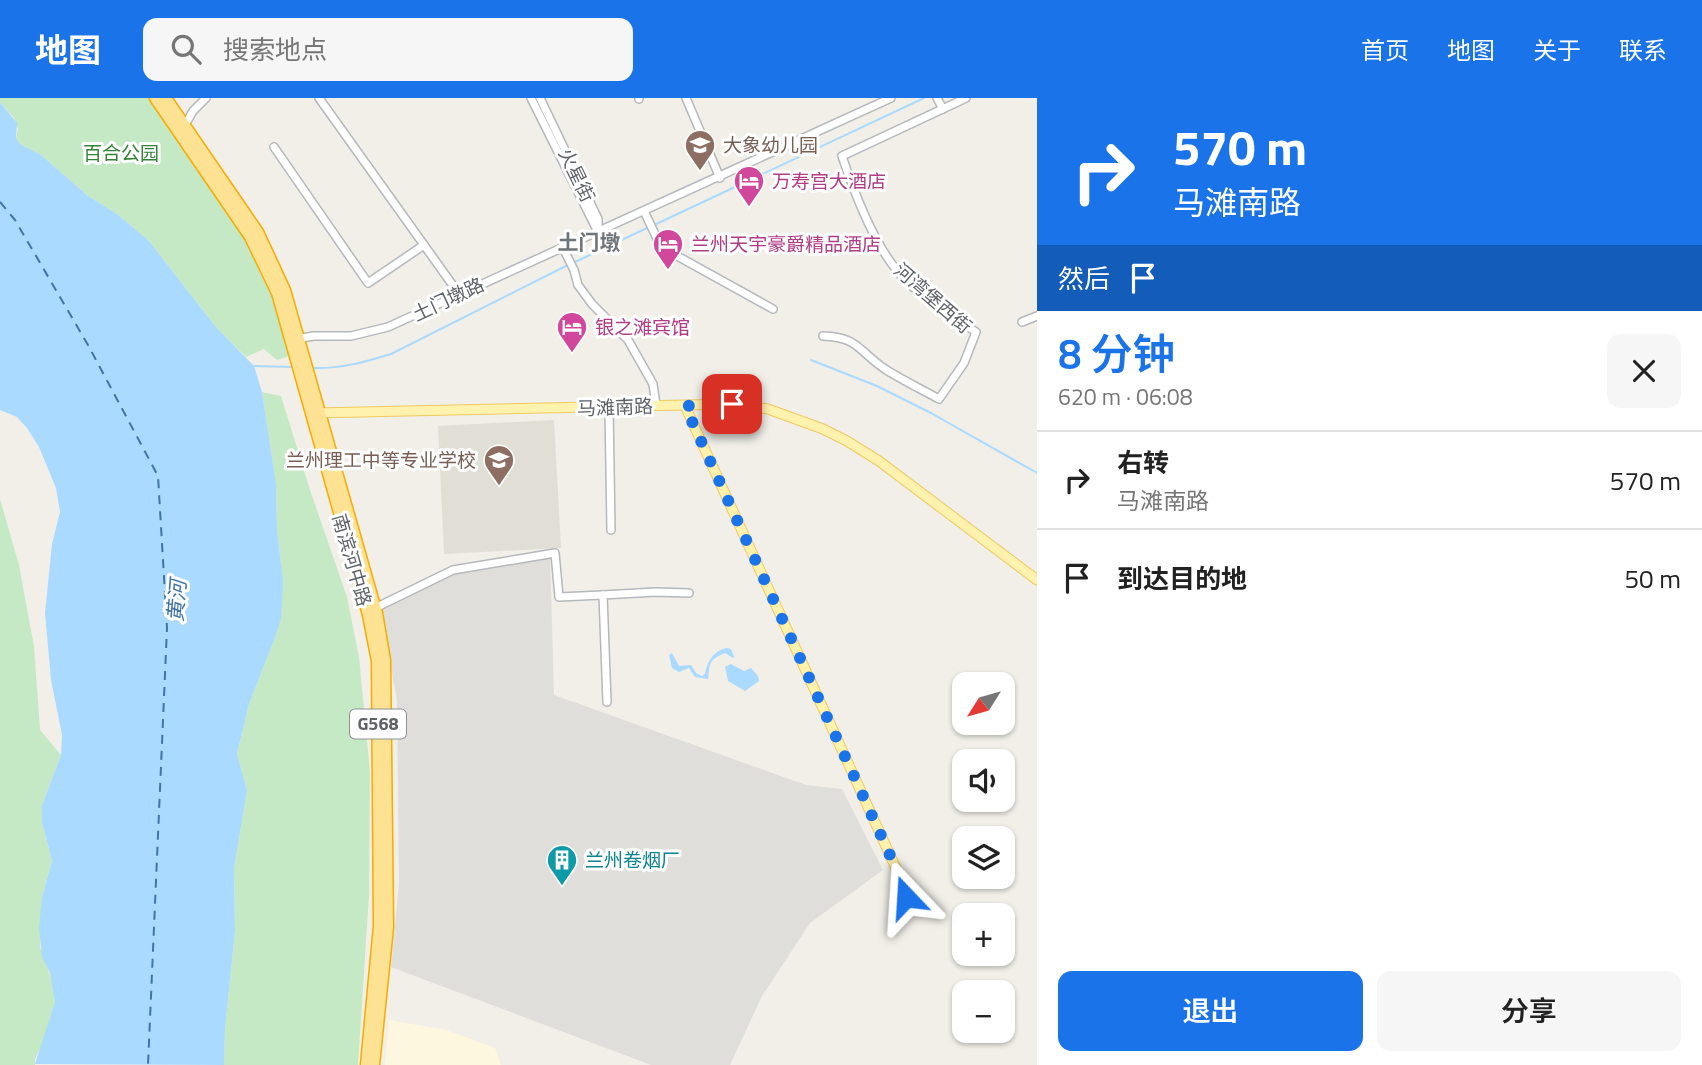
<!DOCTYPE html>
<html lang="zh">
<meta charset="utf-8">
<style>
:root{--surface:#fff;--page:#f6f6f6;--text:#222;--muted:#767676;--line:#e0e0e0;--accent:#1a73e8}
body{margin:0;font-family:"Titillium Web","Noto Sans SC",sans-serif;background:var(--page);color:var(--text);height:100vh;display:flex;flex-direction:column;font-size:26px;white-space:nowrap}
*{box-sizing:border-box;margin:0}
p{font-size:23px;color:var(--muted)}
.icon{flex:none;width:38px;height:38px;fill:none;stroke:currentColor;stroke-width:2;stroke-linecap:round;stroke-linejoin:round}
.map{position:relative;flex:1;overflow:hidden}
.drawer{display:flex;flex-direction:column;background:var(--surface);width:665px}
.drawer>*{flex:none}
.hud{background:#1a73e8;color:#fff;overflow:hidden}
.needle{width:46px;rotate:233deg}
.tools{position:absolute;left:952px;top:574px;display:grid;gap:14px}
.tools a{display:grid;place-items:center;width:63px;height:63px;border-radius:14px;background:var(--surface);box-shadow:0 2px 5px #0004;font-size:35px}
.pin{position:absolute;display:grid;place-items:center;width:60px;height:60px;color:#fff;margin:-30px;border-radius:14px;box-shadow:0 4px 10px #0006}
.me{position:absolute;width:77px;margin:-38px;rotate:340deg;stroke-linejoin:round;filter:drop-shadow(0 0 5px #0008)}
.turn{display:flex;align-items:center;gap:24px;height:147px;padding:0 21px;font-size:32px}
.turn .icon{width:91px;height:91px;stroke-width:2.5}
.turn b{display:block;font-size:49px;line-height:60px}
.then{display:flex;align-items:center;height:66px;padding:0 21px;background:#0003;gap:14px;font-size:26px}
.round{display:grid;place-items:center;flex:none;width:74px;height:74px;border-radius:14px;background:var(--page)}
.overview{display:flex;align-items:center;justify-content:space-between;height:119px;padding:0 21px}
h1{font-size:42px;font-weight:600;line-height:52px;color:var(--accent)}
.primary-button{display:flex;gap:14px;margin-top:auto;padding:14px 21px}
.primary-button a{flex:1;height:80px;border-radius:14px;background:var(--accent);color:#fff;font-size:28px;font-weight:600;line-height:80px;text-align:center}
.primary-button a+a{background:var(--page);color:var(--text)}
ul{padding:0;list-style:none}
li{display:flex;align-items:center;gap:21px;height:98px;padding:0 21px;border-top:2px solid var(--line)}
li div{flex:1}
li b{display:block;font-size:26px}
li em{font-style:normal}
header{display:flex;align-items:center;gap:42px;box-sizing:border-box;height:98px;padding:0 35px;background:var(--accent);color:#fff}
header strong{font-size:33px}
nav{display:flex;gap:38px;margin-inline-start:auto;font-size:24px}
.search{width:490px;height:63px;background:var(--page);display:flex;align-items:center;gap:18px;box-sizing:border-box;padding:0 24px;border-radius:14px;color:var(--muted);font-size:26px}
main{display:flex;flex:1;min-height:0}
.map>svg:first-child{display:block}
</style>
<header>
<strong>地图</strong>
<div class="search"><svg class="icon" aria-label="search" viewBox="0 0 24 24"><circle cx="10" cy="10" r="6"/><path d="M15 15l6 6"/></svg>搜索地点</div>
<nav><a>首页</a><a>地图</a><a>关于</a><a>联系</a></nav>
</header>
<main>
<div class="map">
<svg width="1037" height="967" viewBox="0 0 1037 967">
<rect width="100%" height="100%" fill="#f1efe8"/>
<polygon fill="#fef7e0" points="389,922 446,932 495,950 501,967 385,967"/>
<polygon fill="#e0deda" points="550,457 554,597 806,687 842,691 883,772 810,825 762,898 730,967 651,967 391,869 399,786 397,602 380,508 451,474"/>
<polygon fill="#e1ded6" points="554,322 561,450 444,456 438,328"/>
<g fill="#c5e8c5">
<polygon points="0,0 149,0 252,151 275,203 290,258 277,262 264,251 246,259 215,228 149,143 117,116 88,98 41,57 20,46 16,40 18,31 14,20 0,4"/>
<polygon points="262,294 281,298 310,392 347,499 359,559 370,674 369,797 358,967 224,967 225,931 235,833 234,771 247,692 237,656 249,606 276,537 281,465 277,431 276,386"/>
<polygon points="0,401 19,467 34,549 40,632 61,657 42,707 42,724 52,763 42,799 40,849 54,889 55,904 45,940 35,961 35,967 0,967"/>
</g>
<g fill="#aadaff">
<polygon points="0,4 17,25 16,40 20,46 41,57 88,98 117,116 149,143 215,228 254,268 262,294 276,386 277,431 283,483 281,520 276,537 249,606 237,656 247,692 234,771 235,833 225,931 224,967 35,966 55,904 50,875 42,859 39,830 42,799 52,763 42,724 42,707 61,657 62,637 51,582 45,515 52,446 60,414 56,390 39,349 27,330 17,319 0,312"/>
<path d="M727,550L731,551L734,559L733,560L725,555C708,562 710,566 708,581L695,579L689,570L679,574L672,570L669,557L672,555L679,568L691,567L696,575L702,578L705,576C707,564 714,552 727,550Z"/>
<polygon points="731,566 744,573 751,570 758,578 759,583 745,593 728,583 725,569"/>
</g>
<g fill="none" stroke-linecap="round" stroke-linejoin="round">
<g stroke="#aadaff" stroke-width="2">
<polyline points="652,128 924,0"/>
<polyline points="573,165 647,130"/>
<polyline points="811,262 877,288 931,315 1037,375"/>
<polyline points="254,268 293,269"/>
<path d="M313,270C340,271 365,264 391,256L568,167"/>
</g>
<polyline stroke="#4174aa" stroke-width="2" stroke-dasharray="9 7" stroke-linecap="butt" points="0,104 15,122 88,247 158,378 167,530 148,967"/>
<g stroke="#b5b8bc" stroke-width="10">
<g id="minor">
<polyline points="319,0 459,196"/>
<polyline points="531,0 598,134"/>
<polyline points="540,0 598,121 598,133"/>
<polyline points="639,0 639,1"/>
<polyline points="686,0 720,80"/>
<polyline points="937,0 943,11"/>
<polyline points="185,27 193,13 206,0"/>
<polyline points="274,49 368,185 424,147"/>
<polyline points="644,113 661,149 773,211"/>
<polyline points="562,148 574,172 578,187 592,206 628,242 653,286 656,307"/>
<polyline points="1022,224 1037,218"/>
<path d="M823,238C859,239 859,254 885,271C902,282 921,291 939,301L964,265L976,234C950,217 920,199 899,175C874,146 854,94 842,58L966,0"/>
<polyline points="295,241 314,238 351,238 388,229 891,0"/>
<polyline points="609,310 611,432"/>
<polyline points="375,510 453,472 555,455 559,499 603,497"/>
<polyline points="607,604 603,497 655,494 689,495"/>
</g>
</g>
<g stroke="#f2c960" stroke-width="11">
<g id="major">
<polyline points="685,308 905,790 906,799"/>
<polyline points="315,315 732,306 768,311 823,331 847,343 879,363 1037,482"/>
</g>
</g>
<g stroke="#f9ab00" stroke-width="13">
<g id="highway">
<polyline points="155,0 250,139 277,195 368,517 377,563 379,828 366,967"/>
<polyline points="166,0 258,134 285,192 377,515 385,562 388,829 374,967"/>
</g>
</g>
<use href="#minor" stroke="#fff" stroke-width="7"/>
<use href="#major" stroke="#fff2af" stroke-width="9"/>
<use href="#highway" stroke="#fde293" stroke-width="10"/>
</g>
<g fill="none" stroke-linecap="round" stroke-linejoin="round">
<polyline stroke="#1a73e8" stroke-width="12" stroke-dasharray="0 21.6" points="732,306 685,308 905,790 906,799"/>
</g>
<defs>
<g id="school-pin" transform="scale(1.575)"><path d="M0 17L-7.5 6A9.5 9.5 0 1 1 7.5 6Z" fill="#8d6e63" stroke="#fff"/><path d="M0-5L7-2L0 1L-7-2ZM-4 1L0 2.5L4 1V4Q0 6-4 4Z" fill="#fff"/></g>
<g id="hotel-pin" transform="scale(1.575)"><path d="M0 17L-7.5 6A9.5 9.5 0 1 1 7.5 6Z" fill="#d1479c" stroke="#fff"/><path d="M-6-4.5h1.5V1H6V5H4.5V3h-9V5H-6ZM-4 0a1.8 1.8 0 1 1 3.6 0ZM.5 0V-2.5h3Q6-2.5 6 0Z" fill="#fff"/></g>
<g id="university-pin" transform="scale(1.575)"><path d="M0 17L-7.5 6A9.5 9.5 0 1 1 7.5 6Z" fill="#8d6e63" stroke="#fff"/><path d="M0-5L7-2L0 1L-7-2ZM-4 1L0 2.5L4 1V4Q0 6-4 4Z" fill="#fff"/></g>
<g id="building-pin" transform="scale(1.575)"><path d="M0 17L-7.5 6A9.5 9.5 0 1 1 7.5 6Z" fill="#0f9aa8" stroke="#fff"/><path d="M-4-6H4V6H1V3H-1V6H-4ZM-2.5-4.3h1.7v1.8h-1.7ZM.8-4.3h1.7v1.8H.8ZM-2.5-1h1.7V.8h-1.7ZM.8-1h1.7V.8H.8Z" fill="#fff"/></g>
</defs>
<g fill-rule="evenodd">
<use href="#school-pin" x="700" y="47"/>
<use href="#hotel-pin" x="749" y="83"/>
<use href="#hotel-pin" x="668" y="146"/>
<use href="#hotel-pin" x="572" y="229"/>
<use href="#university-pin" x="499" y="362"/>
<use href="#building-pin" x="562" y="762"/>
</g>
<g text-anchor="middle" stroke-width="6" stroke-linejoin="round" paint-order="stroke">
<rect fill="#fff" stroke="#8f9295" stroke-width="2" x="350" y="611.5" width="56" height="29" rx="5"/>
<g font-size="18" font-weight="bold" fill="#5f6368">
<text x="378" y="632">G568</text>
</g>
<g font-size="19" fill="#785e54" stroke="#fff" text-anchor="start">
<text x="723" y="54">大象幼儿园</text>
<text x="476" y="369" text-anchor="end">兰州理工中等专业学校</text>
</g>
<g font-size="19" fill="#348238" stroke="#fff">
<text x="121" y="62">百合公园</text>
</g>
<g font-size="19" fill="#5f6368" stroke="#fff">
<text transform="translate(577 77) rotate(64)" y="7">火星街</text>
<text transform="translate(933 200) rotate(41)" y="7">河湾堡西街</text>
<text transform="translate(448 201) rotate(-25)" y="7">土门墩路</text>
<text transform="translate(615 309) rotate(-2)" y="7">马滩南路</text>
<text transform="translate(352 462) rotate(74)" y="7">南滨河中路</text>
</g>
<g font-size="19" fill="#b23c85" stroke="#fff" text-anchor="start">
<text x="772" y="90">万寿宫大酒店</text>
<text x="691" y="153">兰州天宇豪爵精品酒店</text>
<text x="595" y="236">银之滩宾馆</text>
</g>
<g font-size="19" fill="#0d838f" stroke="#fff" text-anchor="start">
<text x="585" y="769">兰州卷烟厂</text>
</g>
<g font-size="21" font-weight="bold" fill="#70757a" stroke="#fff">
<text x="589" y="152">土门墩</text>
</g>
<g font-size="21" font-style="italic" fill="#4174aa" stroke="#fff">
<text transform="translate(177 503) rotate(-85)" y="7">黄河</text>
</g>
</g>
</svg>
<div class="tools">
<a><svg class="needle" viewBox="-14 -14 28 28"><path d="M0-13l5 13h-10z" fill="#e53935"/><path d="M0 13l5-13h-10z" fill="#767676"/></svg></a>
<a><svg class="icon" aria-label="sound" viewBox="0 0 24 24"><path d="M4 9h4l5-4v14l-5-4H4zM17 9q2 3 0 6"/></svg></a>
<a><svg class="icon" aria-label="layers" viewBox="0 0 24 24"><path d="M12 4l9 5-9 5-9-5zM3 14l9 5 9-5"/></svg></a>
<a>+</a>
<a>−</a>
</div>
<div class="pin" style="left:732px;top:306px;background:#d93025"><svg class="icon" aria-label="arrive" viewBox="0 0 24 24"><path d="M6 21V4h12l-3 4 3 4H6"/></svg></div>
<svg class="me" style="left:906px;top:799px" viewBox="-20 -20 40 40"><path d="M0-17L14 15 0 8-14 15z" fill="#1a73e8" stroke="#fff" stroke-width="4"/></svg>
</div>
<section class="drawer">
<div class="hud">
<div class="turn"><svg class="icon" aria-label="right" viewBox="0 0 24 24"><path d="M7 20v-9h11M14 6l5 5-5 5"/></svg><div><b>570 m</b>马滩南路</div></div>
<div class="then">然后<svg class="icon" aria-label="arrive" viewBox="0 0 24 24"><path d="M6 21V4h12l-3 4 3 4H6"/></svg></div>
</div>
<div class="overview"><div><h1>8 分钟</h1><p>620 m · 06:08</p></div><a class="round"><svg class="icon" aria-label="close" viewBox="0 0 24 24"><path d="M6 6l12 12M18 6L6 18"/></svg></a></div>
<ul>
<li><svg class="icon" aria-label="right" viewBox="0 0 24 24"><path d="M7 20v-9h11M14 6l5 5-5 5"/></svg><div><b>右转</b><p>马滩南路</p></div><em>570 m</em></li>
<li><svg class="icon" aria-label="arrive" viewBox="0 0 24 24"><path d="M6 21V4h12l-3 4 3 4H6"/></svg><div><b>到达目的地</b></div><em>50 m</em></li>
</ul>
<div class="primary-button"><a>退出</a><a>分享</a></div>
</section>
</main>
